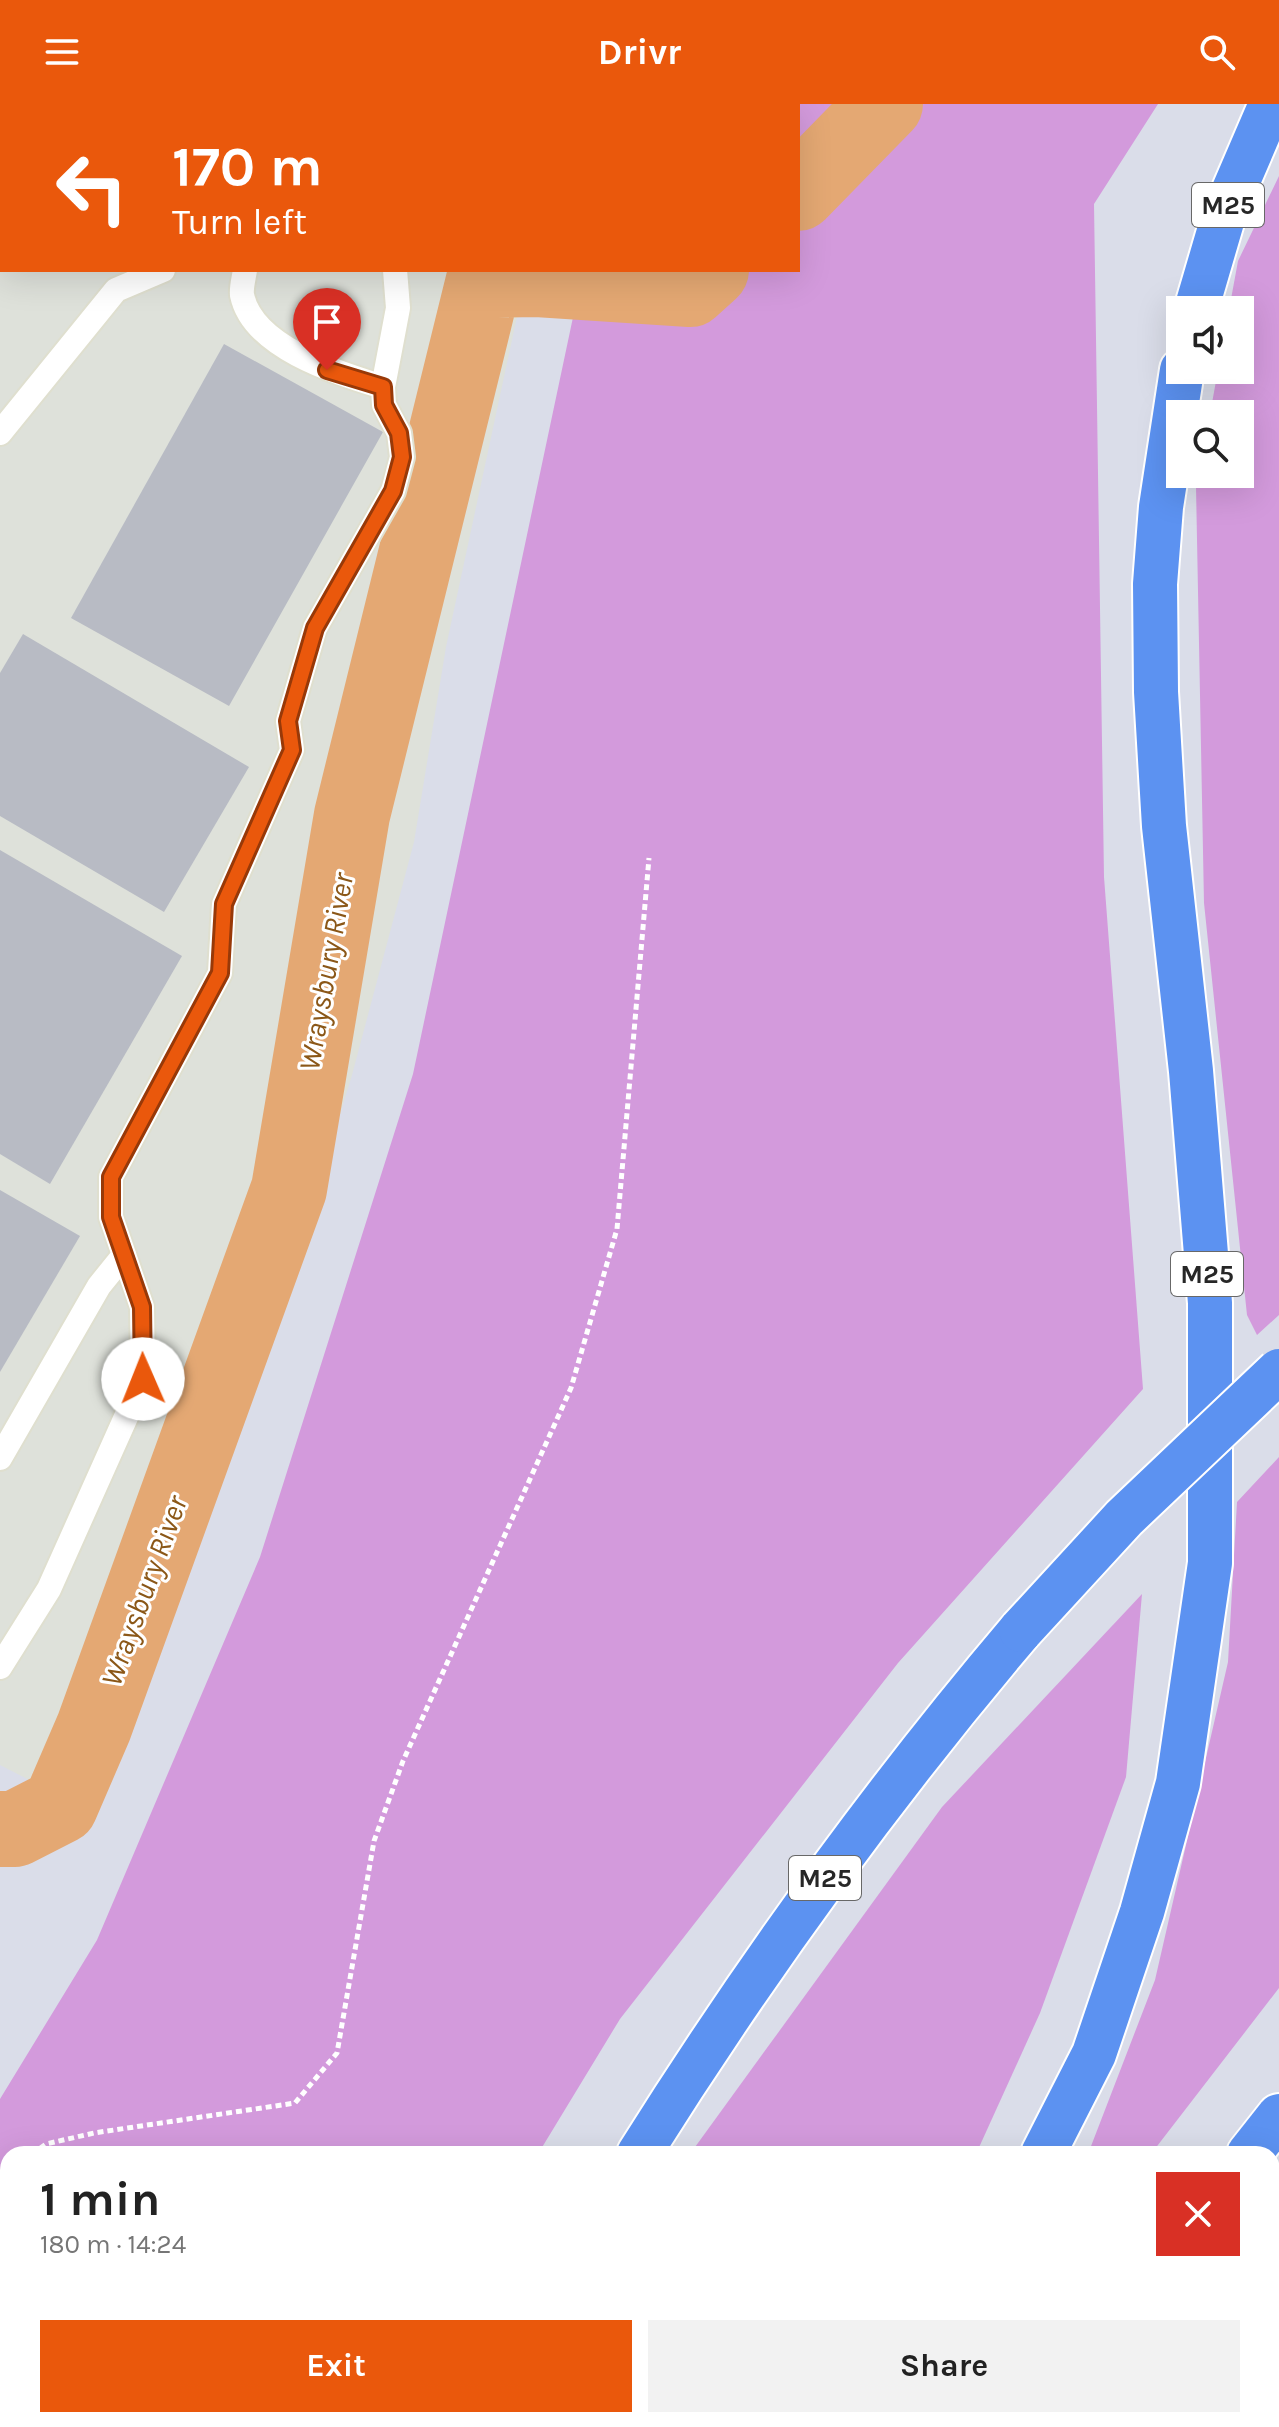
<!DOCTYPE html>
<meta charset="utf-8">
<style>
:root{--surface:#fff;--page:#f2f2f2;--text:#222;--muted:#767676;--accent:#ea580c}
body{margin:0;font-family:Karla,sans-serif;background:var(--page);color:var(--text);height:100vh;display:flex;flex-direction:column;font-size:30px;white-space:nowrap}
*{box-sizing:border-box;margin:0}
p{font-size:26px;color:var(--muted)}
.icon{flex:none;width:44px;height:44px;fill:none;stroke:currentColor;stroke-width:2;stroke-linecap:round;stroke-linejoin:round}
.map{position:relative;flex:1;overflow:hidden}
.sheet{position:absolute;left:0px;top:2042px;width:1280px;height:282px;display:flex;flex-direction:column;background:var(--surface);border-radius:24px 24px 0 0;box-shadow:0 8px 32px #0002}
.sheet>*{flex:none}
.hud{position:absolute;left:0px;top:0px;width:800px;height:168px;box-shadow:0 8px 32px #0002;background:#ea580c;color:#fff;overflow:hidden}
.tools{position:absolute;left:1166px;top:192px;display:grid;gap:16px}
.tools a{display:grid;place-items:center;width:88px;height:88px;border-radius:0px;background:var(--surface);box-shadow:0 8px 32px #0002;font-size:40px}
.pin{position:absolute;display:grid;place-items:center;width:68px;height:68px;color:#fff;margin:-82px -34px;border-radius:50% 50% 50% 0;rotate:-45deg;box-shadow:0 0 8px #0007}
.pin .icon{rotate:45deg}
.me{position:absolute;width:88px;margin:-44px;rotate:359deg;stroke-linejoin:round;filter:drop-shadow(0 0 6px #0008)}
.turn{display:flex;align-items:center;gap:28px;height:168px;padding:0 40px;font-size:36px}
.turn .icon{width:104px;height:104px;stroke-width:2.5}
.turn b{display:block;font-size:56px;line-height:68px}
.round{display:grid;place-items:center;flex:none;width:84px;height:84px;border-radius:0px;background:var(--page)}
.overview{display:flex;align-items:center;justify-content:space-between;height:136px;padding:0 40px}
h1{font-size:48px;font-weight:700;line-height:60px}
.action{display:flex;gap:16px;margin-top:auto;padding:16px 40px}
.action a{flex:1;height:92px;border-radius:0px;background:var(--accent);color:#fff;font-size:32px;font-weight:700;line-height:92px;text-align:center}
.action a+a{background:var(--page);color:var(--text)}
header{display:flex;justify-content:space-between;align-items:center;height:104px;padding:0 40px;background:var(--accent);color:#fff;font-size:36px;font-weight:700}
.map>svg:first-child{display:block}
</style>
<header><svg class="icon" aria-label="menu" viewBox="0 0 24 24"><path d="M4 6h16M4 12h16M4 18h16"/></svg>Drivr<svg class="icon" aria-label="search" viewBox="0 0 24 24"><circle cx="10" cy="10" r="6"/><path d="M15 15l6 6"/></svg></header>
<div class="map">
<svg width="1279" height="2323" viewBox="0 0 1279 2323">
<rect width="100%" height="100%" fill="#dadde9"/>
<polygon fill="#dee1da" points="0,0 555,0 2,2 2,166 527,166 446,543 414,738 352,971 274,1228 180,1483 90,1707 0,1661"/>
<g fill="#d39adc">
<polygon points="618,0 1158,0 1094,100 1104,773 1143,1285 898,1559 620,1915 538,2050 8,2050 8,2316 378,2316 374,2323 0,2323 0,1995 97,1836 260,1453 413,970 583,166 798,166 798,2"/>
<polygon points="1279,72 1279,1211 1257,1231 1247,1211 1204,799 1196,383 1198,370 1240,370 1240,310 1210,310 1218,266 1240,266 1240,206 1229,206 1238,157"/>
<polygon points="1279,1353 1279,1884 1151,2050 1088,2050 1155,1876 1228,1558 1237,1398"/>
<polygon points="1142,1490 1126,1673 1040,1909 976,2050 690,2050 942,1703"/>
<polygon points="524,2316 819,2316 815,2323 519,2323"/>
</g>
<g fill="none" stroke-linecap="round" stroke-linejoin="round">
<g stroke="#e4a873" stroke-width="76">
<polyline points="798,89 885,0"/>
<polyline points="0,1725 15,1725 60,1702 94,1623 289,1085 352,711 484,176 537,175 690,185 711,166"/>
</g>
</g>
<g fill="#b8bbc4">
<polygon points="224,240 383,328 229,602 71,514"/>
<polygon points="23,530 249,663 164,808 0,712 0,569"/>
<polygon points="0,746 182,852 50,1080 0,1050"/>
<polygon points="0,1086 80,1132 0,1268"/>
</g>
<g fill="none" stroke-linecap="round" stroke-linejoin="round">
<g stroke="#dfdfcf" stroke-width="28">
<g id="service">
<path d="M245,166C244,173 241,184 242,191C253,244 338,269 383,283"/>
<polyline points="0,329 116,186 163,166"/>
<polyline points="0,1354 99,1182 124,1151"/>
<polyline points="0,1563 49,1485 143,1275 142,1203 111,1113 111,1073 220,869 224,800 292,646 288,617 315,524 393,387 402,353 399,329 384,301 383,283 398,204 395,166"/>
</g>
</g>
<g stroke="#fff" stroke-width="48">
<g id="motorway">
<polyline points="1196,206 1225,107 1271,0"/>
<path d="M639,2050C754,1867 881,1691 1021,1526"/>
<polyline points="1043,2050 1094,1950 1142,1808 1178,1679 1210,1459 1210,1199 1191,967 1164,722 1156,588 1155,480 1161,403 1182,266"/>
<polyline points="1249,2050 1279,2012"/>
<polyline points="1272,2206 1279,2197"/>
<polyline points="467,2323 472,2316"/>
<polyline points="882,2323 887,2316"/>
<polyline points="1034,2323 1039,2316"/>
<polyline points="1178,2323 1183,2316"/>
</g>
</g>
<g stroke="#fff" stroke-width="5" stroke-dasharray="6 4" stroke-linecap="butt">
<polyline points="32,2050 46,2040 94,2029 295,1999 337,1949 374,1737 403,1657 571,1284 617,1125 649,754"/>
<polyline points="0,2073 8,2067"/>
</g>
<use href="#service" stroke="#fff" stroke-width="24"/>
<use href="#motorway" stroke="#5c92f1" stroke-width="44"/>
<g stroke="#fff" stroke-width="48" stroke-linecap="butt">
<polyline id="motorway-bridge" points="1021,1526 1124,1414 1279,1267"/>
</g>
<use href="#motorway-bridge" stroke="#5c92f1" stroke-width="44"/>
</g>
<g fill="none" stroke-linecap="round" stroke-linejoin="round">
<g stroke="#983908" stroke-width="20">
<polyline id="route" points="143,1275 142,1203 111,1113 111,1073 220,869 224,800 292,646 288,617 315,524 393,387 402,353 399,329 384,301 383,283 327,266"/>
</g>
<use href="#route" stroke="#ea580c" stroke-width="14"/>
</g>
<g text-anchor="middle" stroke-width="6" stroke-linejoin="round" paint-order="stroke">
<g fill="#fff" stroke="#686868" stroke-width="2">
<rect x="1192" y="79" width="72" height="44" rx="6"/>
<rect x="1171" y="1148" width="72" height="44" rx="6"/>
<rect x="789" y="1752" width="72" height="44" rx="6"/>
</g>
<g font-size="26" font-weight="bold" fill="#272727">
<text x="1228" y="110">M25</text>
<text x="1207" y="1179">M25</text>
<text x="825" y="1783">M25</text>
</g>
<g font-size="30" font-style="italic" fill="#8b5717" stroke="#fff">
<text transform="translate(326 868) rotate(-80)" y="10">Wraysbury River</text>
<text transform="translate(144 1487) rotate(-70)" y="10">Wraysbury River</text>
</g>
</g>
</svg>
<div class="tools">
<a><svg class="icon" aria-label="sound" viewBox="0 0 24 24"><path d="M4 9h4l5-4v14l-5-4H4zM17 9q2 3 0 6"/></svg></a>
<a><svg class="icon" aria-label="search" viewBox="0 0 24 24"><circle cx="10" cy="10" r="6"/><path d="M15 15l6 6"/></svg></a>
</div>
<div class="pin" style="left:327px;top:266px;background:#d93025"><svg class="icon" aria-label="arrive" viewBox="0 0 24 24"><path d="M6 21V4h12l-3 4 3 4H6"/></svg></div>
<svg class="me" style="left:143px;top:1275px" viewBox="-20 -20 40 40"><circle r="19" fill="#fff"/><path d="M0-13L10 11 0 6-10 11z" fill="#ea580c"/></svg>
<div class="hud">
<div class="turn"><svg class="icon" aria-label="left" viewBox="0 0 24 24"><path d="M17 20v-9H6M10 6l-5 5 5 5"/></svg><div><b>170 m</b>Turn left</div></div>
</div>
<section class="sheet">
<div class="overview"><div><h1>1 min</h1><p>180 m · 14:24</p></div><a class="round" style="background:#d93025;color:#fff"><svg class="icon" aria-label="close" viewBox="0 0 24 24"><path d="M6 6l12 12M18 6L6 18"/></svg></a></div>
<div class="action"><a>Exit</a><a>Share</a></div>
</section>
</div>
